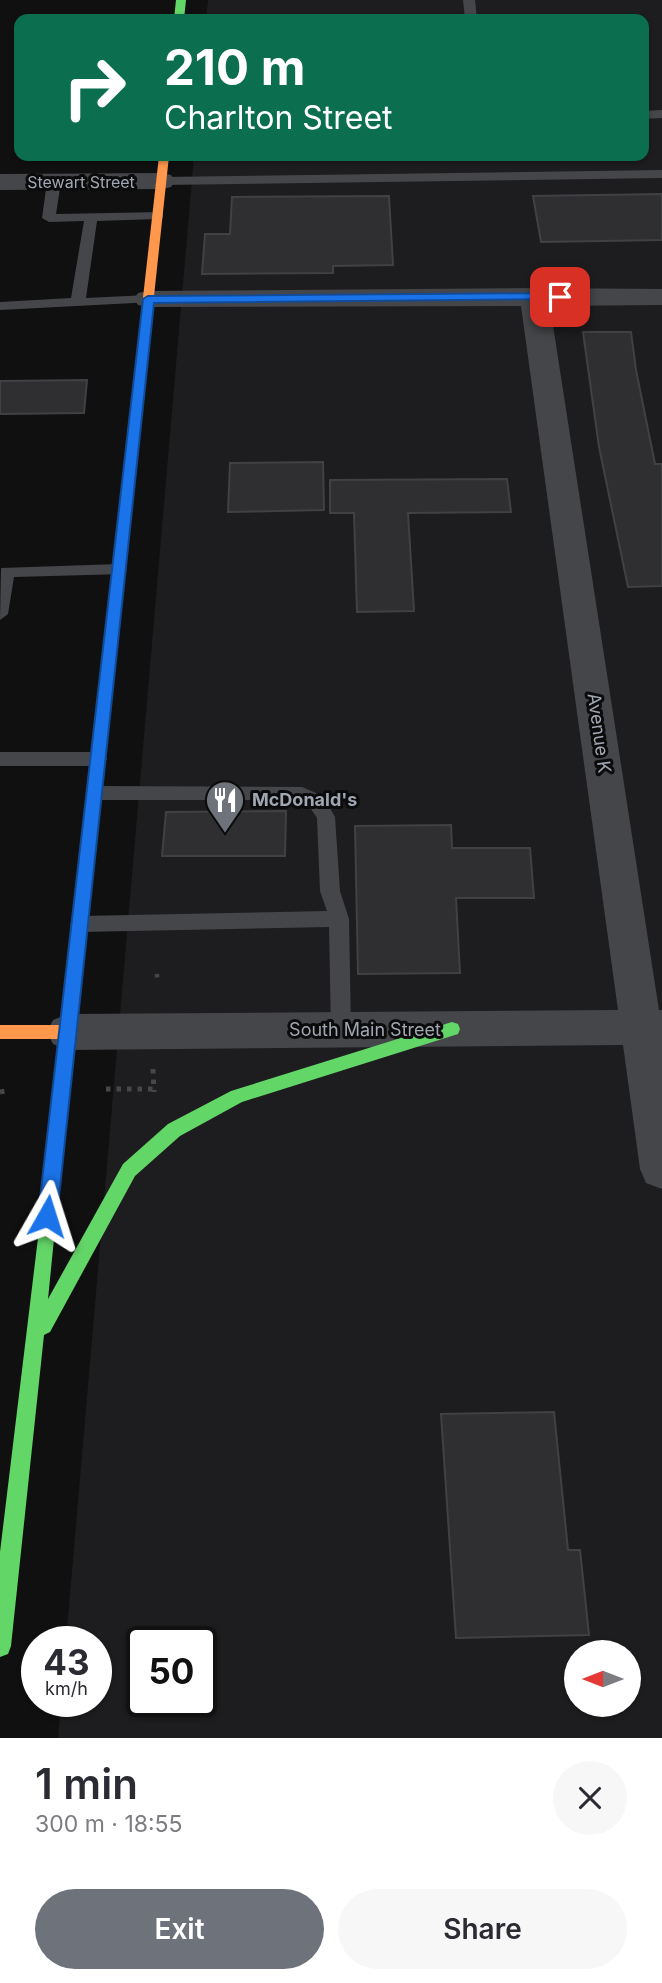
<!DOCTYPE html>
<meta charset="utf-8">
<style>
:root{--surface:#fff;--page:#f7f7f7;--text:#2b2b33;--muted:#7c7c81;--accent:#6e727a}
body{margin:0;font-family:Inter,sans-serif;background:var(--page);color:var(--text);height:100vh;display:flex;flex-direction:column;font-size:26px;white-space:nowrap}
*{box-sizing:border-box;margin:0}
p{font-size:23px;color:var(--muted)}
.icon{flex:none;width:38px;height:38px;fill:none;stroke:currentColor;stroke-width:2;stroke-linecap:round;stroke-linejoin:round}
.map{position:relative;height:1738px;overflow:hidden}
.drawer{display:flex;flex-direction:column;background:var(--surface);flex:1}
.drawer>*{flex:none}
.banner{position:absolute;left:14px;top:14px;width:635px;height:147px;border-radius:14px;box-shadow:0 2px 5px #0004;background:#0b6e4f;color:#fff;overflow:hidden}
.needle{width:46px;rotate:270deg}
.controls{position:absolute;left:564px;top:1640px;display:grid;gap:14px}
.controls a{display:grid;place-items:center;width:77px;height:77px;border-radius:50%;background:var(--surface);box-shadow:0 2px 5px #0004;font-size:35px}
.speed{position:absolute;left:21px;top:1626px;display:flex;gap:14px;font-size:35px;font-weight:700;text-align:center}
.speed>*{display:grid;place-content:center;width:91px;height:91px;border-radius:50%;background:var(--surface);box-shadow:0 2px 5px #0004;line-height:1}
.speed small{font-size:18px;font-weight:400}
.speed .limit{border:4px solid #111;border-radius:10px;background:#fff;color:#111}
.pin{position:absolute;display:grid;place-items:center;width:60px;height:60px;color:#fff;margin:-30px;border-radius:14px;box-shadow:0 4px 10px #0006}
.me{position:absolute;width:77px;margin:-38px;rotate:6deg;stroke-linejoin:round;filter:drop-shadow(0 0 5px #0008)}
.turn{display:flex;align-items:center;gap:24px;height:147px;padding:0 35px;font-size:32px}
.turn .icon{width:91px;height:91px;stroke-width:2.5}
.turn b{display:block;font-size:49px;line-height:60px}
.round{display:grid;place-items:center;flex:none;width:74px;height:74px;border-radius:37px;background:var(--page)}
.overview{display:flex;align-items:center;justify-content:space-between;height:119px;padding:0 35px}
h1{font-size:42px;font-weight:600;line-height:52px}
.cta{display:flex;gap:14px;margin-top:auto;padding:14px 35px}
.cta a{flex:1;height:80px;border-radius:42px;background:var(--accent);color:#fff;font-size:28px;font-weight:600;line-height:80px;text-align:center}
.cta a+a{background:var(--page);color:var(--text)}
.map>svg:first-child{display:block}
</style>
<div class="map">
<svg width="662" height="1738" viewBox="0 0 662 1738">
<rect width="100%" height="100%" fill="#101011"/>
<path fill="#1d1d1f" fill-rule="evenodd" d="M208,0H662V1738H58L61,1701H96V1642L66,1641L194,156H644V19H206ZM142,1642H201V1701H142ZM576,1652H628V1704H576Z"/>
<g fill="#2f2f31" stroke="#3f4144" stroke-width="2">
<polygon points="662,194 662,240 541,242 533,196"/>
<polygon points="389,196 393,265 333,266 333,273 202,274 205,234 230,234 232,197"/>
<polygon points="583,332 631,332 636,370 655,464 662,464 662,586 628,587 599,447"/>
<polygon points="87,380 84,413 0,414 0,381"/>
<polygon points="323,462 324,510 228,512 230,463"/>
<polygon points="507,479 511,512 408,513 414,611 357,612 354,513 330,513 330,480"/>
<polygon points="286,811 285,856 162,856 166,812"/>
<polygon points="451,825 452,848 530,848 534,898 456,898 460,973 358,974 355,826"/>
<polygon points="554,1412 568,1550 580,1550 589,1635 456,1638 441,1414"/>
</g>
<g fill="none" stroke-linecap="round" stroke-linejoin="round">
<polyline stroke="#46474b" stroke-width="4.5" stroke-dasharray="3.5 4.5" stroke-linecap="butt" points="157,974 157,980"/>
<g stroke="#46474b" stroke-width="5" stroke-dasharray="4.5 6" stroke-linecap="butt">
<polyline points="153,1069 154,1092"/>
<polyline points="106,1089 154,1089"/>
<polyline points="0,1092 10,1090"/>
</g>
<g fill="#454649" fill-rule="evenodd">
<polygon points="463,0 475,0 477,19 465,19"/>
<polygon points="662,110 662,118 644,119 644,111"/>
<polygon points="662,170 662,178 162,185 155,181 162,177"/>
<polygon points="54,178 61,182 56,214 163,212 163,218 158,219 97,221 86,298 148,295 155,299 153,302 0,310 0,302 71,298 84,221 49,222 42,218 47,182"/>
<polygon points="119,564 127,570 125,574 14,577 8,614 0,620 1,568"/>
<polygon points="0,752 98,752 104,754 107,759 104,764 98,766 0,766"/>
<polygon points="95,786 302,787 323,796 335,817 340,891 349,919 351,1030 348,1036 341,1039 334,1036 331,1030 329,927 80,932 73,930 70,924 73,918 80,916 327,911 320,891 317,818 309,806 299,801 271,800 95,800 88,798 86,793 88,788"/>
</g>
<g fill="#454649" fill-rule="evenodd">
<polygon points="162,173 171,175 175,181 171,187 162,189 0,190 0,174"/>
<polygon points="534,288 662,289 662,305 550,306 659,1010 662,1010 662,1189 646,1183 640,1169 623,1045 68,1050 53,1044 47,1032 53,1020 68,1014 618,1010 521,306 148,307 138,305 134,299 138,293 148,291"/>
</g>
<g fill="#63d668" fill-rule="evenodd">
<polygon points="176,0 186,0 184,19 174,19"/>
<polygon points="128,479 134,483 86,934 84,939 72,939 70,934 122,483"/>
<polygon points="452,1022 458,1024 460,1029 458,1034 242,1102 180,1136 135,1176 50,1332 44,1335 11,1646 8,1654 0,1657 0,1552 41,1213 47,1211 53,1213 56,1219 48,1299 123,1164 168,1124 231,1091"/>
</g>
<g fill="#ff974d" fill-rule="evenodd">
<polygon points="159,156 169,156 134,483 128,487 122,483"/>
<polygon points="0,1025 68,1025 74,1027 76,1032 74,1037 68,1039 0,1039"/>
</g>
<polygon fill="#b3261e" fill-rule="evenodd" points="78,927 84,929 86,934 56,1219 53,1225 47,1227 41,1225 38,1219 70,934 72,929"/>
</g>
<polygon fill="#1a73e8" stroke="#114b97" stroke-width="2" points="560,293 564,294 564,299 154,303 57,1216 54,1222 47,1225 41,1222 38,1216 143,299 148,296"/>
<defs>
<g id="restaurant-pin" transform="scale(2.0125)"><path d="M0 17L-7.5 6A9.5 9.5 0 1 1 7.5 6Z" fill="#6e727a" stroke="#0b0b0c"/><path d="M-5-6h1v4h1v-4h1v4h1v-4h1v5L-1.5 .5V6h-2V.5L-5-1ZM5-6V6H3V1.5H1.5Q1.5-4 5-6Z" fill="#fff"/></g>
</defs>
<g fill-rule="evenodd">
<use href="#restaurant-pin" x="225" y="800"/>
</g>
<g text-anchor="middle" stroke-width="6" stroke-linejoin="round" paint-order="stroke">
<g font-size="16" fill="#a0a6b2" stroke="#0b0b0c">
<text x="81" y="188">Stewart Street</text>
</g>
<g font-size="18" fill="#a0a6b2" stroke="#0b0b0c">
<text transform="translate(599 733) rotate(82)" y="6">Avenue K</text>
<text x="365" y="1036">South Main Street</text>
</g>
<g font-size="18" font-weight="bold" fill="#a0a6b2" stroke="#0b0b0c" text-anchor="start">
<text x="252" y="806">McDonald's</text>
</g>
</g>
</svg>
<div class="controls">
<a><svg class="needle" viewBox="-14 -14 28 28"><path d="M0-13l5 13h-10z" fill="#e53935"/><path d="M0 13l5-13h-10z" fill="#7c7c81"/></svg></a>
</div>
<div class="speed"><div>43<small>km/h</small></div><div class="limit">50</div></div>
<div class="pin" style="left:560px;top:297px;background:#d93025"><svg class="icon" aria-label="arrive" viewBox="0 0 24 24"><path d="M6 21V4h12l-3 4 3 4H6"/></svg></div>
<svg class="me" style="left:47px;top:1216px" viewBox="-20 -20 40 40"><path d="M0-17L14 15 0 8-14 15z" fill="#1a73e8" stroke="#fff" stroke-width="4"/></svg>
<div class="banner">
<div class="turn"><svg class="icon" aria-label="right" viewBox="0 0 24 24"><path d="M7 20v-9h11M14 6l5 5-5 5"/></svg><div><b>210 m</b>Charlton Street</div></div>
</div>
</div>
<section class="drawer">
<div class="overview"><div><h1>1 min</h1><p>300 m · 18:55</p></div><a class="round"><svg class="icon" aria-label="close" viewBox="0 0 24 24"><path d="M6 6l12 12M18 6L6 18"/></svg></a></div>
<div class="cta"><a>Exit</a><a>Share</a></div>
</section>
